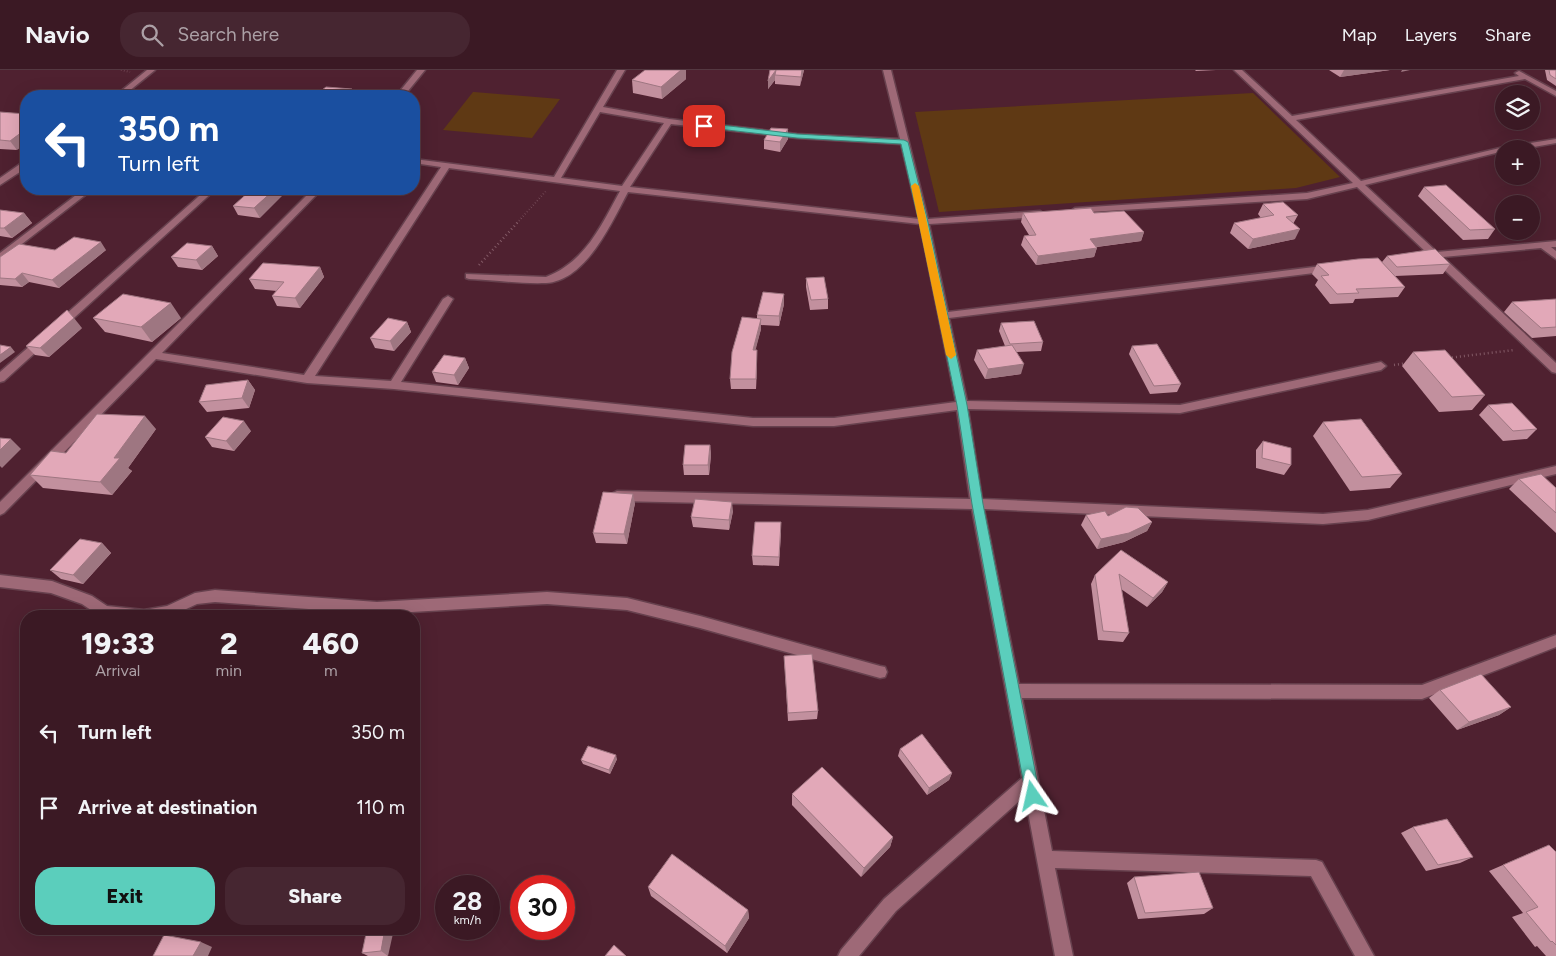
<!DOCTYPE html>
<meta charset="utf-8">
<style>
:root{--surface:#3b1924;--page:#462631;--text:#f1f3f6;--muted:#aca0a6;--line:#543841;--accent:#5bcebc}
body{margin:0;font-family:Figtree,sans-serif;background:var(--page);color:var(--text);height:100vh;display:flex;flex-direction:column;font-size:19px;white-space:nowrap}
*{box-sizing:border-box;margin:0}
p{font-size:16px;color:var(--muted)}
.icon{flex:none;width:28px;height:28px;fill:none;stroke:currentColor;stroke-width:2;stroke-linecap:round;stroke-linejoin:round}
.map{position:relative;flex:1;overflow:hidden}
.drawer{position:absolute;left:20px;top:540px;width:400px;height:325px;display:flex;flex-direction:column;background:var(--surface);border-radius:20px;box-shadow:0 5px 20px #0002,0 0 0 1px var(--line)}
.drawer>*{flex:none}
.guide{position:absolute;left:20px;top:20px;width:400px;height:105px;border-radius:20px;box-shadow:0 5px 20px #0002,0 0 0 1px var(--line);background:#1a4fa0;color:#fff;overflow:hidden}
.fabs{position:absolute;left:1495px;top:15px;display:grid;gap:10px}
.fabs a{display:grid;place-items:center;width:45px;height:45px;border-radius:50%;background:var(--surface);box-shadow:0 5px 20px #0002,0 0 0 1px var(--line);font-size:25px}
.speed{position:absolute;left:435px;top:805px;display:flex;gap:10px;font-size:25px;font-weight:700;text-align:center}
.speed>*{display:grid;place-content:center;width:65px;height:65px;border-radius:50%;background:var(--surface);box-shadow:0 5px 20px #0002,0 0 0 1px var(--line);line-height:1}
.speed small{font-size:12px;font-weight:400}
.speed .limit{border:8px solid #d22;background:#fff;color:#111}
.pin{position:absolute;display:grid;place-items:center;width:42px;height:42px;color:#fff;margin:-21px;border-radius:10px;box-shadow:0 2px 8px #0006}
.me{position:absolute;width:55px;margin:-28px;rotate:349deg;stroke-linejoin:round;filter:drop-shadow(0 0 4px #0008)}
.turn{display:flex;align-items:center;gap:18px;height:105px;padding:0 15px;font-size:22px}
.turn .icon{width:65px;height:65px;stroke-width:2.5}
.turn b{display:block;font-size:35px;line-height:42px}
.eta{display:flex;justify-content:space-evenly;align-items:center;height:85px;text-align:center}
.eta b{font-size:30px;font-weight:800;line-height:35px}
.cta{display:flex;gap:10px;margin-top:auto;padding:10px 15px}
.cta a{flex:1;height:58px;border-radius:20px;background:var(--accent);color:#111;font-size:20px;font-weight:800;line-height:58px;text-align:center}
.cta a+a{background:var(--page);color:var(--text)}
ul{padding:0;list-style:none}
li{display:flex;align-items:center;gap:15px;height:75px;padding:0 15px}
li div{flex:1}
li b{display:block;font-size:19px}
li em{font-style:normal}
header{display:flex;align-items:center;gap:30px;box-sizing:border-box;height:70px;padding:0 25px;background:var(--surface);border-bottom:1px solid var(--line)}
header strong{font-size:24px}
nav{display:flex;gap:28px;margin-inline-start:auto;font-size:18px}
.search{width:350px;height:45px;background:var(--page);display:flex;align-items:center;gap:12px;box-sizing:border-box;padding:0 18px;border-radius:20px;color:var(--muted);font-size:19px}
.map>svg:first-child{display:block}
</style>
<header>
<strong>Navio</strong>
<div class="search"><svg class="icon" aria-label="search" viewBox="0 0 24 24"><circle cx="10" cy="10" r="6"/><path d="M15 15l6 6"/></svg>Search here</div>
<nav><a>Map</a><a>Layers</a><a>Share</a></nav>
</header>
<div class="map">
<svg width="1556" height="886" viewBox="0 0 1556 886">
<rect width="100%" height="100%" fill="#4f2130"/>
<g fill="#5f3914">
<polygon points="473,22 474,22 560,29 532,68 443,60"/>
<polygon points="1253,23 1340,107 1296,118 939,142 915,42"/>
</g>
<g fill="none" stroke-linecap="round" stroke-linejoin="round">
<g stroke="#67414e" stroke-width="3">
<g id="street">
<polygon points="147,0 155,0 123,26 115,26"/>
<polygon points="417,0 425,0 404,26 396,26"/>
<path d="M617,0H625L603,37L669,49L797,64L900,69L883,0H891L928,149L1040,141L1044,144L1040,147L929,154L948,242L1330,195L1335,198L1330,201L949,248L967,331L1180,335L1381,292L1386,296L1381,300L1180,343L968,339L982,429L1323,444L1368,440L1556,396V404L1368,450L1323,454L984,439L1019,614L1422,615L1556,565V577L1422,629L1022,628L1052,781L1316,790L1322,792L1374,886H1355L1311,806L1055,798L1073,886H1055L1025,726L896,841L859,886H838L841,880L884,829L1022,708L972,439L617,431L613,429L611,426L613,423L617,421L970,429L957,340L834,356H753L394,319L307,313L156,289L4,443L0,445V432L313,119H322L162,283L304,305L441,97L414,93V89L554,107ZM600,42L664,53L622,116L561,108ZM671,54L797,68L901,74L919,149L630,117ZM449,98L620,121C601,156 585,192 546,207L466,204V208L469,209C494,210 521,214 546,213C586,211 612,152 628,122L920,154L956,332L834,348H753L401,312L453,229L448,226L443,229L391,311L315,306Z"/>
<polygon points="1234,0 1242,0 1292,46 1519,6 1515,3 1519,1 1556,21 1556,26 1525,9 1296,50 1361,111 1504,77 1556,69 1556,73 1523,79 1504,79 1504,81 1365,115 1437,182 1556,171 1556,177 1551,177 1556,181 1556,189 1541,178 1443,187 1556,293 1556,303 1552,302 1432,188 1421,188 1421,184 1427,183 1357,117 1307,129 1072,143 1071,141 1075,138 1307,123 1353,113"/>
<polygon points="23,92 26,92 26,98 0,115 0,108"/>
<polygon points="84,119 93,119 0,191 0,183"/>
<polygon points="207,119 216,119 64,257 56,257 55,255 56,253"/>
<polygon points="43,267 48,270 47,272 4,311 0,312 0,302 39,268"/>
<polygon points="0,505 52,511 92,526 107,536 144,540 167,536 195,523 215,520 377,532 547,522 627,528 700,546 880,596 885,597 887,602 885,607 880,608 700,558 627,540 547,534 377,544 215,532 197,534 171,546 100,546 82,534 51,523 0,517"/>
</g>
</g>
<g stroke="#835a66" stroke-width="2" stroke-dasharray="0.5 2.5" stroke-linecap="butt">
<polyline points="121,0 130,2"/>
<polyline points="517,153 547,120"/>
</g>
<g stroke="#835a66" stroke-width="2.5" stroke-dasharray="1 3" stroke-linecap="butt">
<polyline points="479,195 518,152"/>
<polyline points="1448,288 1514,280"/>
<polyline points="1394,295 1407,293"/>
</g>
<use href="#street" fill="#9e6977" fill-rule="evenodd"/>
</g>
<g fill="#c2909e">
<polygon points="770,0 804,0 800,16 775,14 775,10 768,19 768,11"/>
<polygon points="1195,0 1216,0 1196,1"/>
<polygon points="1329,0 1390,0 1340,7"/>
<polygon points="1545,0 1556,0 1556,16 1547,10"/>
<polygon points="686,9 662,29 633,23 632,10"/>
<polygon points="0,42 17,80 0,79"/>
<polygon points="788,59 788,69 780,82 764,79 764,70"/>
<polygon points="1424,117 1495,159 1488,169 1463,170 1418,126"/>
<polygon points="252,119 260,148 238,145 233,136"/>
<polygon points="1263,134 1298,145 1293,154 1295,169 1248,179 1230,163 1234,153 1261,148 1258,144"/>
<polygon points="0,140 24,143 32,153 12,168 0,166"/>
<polygon points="1023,143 1094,143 1144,162 1141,171 1097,177 1094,187 1036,195 1021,175 1024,166 1029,165 1021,152"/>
<polygon points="212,176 218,186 202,200 178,197 171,187"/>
<polygon points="55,180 106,180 59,218 29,212 22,217 0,215 0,187"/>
<polygon points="1387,186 1450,194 1443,204 1395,206 1405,217 1398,227 1355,229 1353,233 1330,234 1315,215 1318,210 1312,204 1317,194 1382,192"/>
<polygon points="320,197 324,207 300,238 277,236 272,226 277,221 255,219 249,209"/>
<polygon points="806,208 828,229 828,239 810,240 806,217"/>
<polygon points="1556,229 1556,266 1532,268 1504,242 1512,232"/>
<polygon points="784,234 779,256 761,255 761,259 755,280 757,280 757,290 756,319 731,319 730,309 757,249 757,245"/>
<polygon points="93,248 181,248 152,272 105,262"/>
<polygon points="407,252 411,262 394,281 375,278 370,268"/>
<polygon points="1001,253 1043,272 1041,281 1017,282 1021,304 985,309 974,290 977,280 1005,276 999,261"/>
<polygon points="82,258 49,287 35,285 26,276"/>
<polygon points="1132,276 1181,314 1177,322 1150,324 1129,284"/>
<polygon points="1413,282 1485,325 1472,340 1439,342 1402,296"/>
<polygon points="465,288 469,298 458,315 436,312 432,302"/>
<polygon points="248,310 255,320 249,338 207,342 199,332"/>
<polygon points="1488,335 1537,359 1527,369 1503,371 1479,345"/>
<polygon points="1323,352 1402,404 1390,418 1350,421 1313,366"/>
<polygon points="156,359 128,398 132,401 112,425 43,418 30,405 66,383"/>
<polygon points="251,361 234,381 212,377 205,367"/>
<polygon points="1263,371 1291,395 1284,405 1256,398 1256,380"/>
<polygon points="710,375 711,385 709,405 684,405 683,395"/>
<polygon points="1519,409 1556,418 1556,463 1509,419"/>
<polygon points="635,433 627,474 596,473 593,463"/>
<polygon points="733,441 729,460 693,457 691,447"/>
<polygon points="1086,445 1108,446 1152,452 1147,461 1124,472 1097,479 1081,455"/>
<polygon points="781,462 779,496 753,495 752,486"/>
<polygon points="102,473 111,483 83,514 61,509 50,500"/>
<polygon points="1121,480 1168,512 1162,522 1147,537 1121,519 1129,563 1123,572 1098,570 1091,514 1095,505"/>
<polygon points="784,586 818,641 817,649 788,651"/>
<polygon points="1440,620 1511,637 1499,645 1457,660 1429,628"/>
<polygon points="900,679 952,703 949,710 927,725 898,686"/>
<polygon points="617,689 610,704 583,694 581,690"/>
<polygon points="792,724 893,767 890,777 861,807 792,735"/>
<polygon points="1413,757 1473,787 1460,793 1426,801 1401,763"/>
<polygon points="1549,775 1556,782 1556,886 1546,886 1537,876 1535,877 1512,847 1523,843 1489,801"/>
<polygon points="1134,807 1213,838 1204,844 1138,849 1127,813"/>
<polygon points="648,817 748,840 749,848 727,883 651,826"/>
<polygon points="324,859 340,859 338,863"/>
<polygon points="367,859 388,886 368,886 362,883"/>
</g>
<g fill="#9e7681">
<polygon points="681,0 686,0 686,9 662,29 661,17"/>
<polygon points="776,0 775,5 775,10 768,19 768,11"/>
<polygon points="802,0 804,0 800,16 801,7"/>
<polygon points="1344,0 1390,0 1340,7"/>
<polygon points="1402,0 1410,0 1401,2"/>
<polygon points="352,19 355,26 344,26"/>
<polygon points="26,59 26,74 17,80 10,71"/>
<polygon points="788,59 788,69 780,82 780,72"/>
<polygon points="275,119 289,119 260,148 254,138"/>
<polygon points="24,143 32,153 12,168 4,158"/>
<polygon points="1300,159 1295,169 1248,179 1253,169"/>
<polygon points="1144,162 1141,171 1088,178 1090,169"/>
<polygon points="101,172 106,180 59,218 52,210"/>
<polygon points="212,176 218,186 202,200 196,190"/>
<polygon points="1097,178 1094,187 1036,195 1038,186"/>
<polygon points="320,197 324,207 300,238 295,228"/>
<polygon points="22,203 29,212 22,217 15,209"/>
<polygon points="784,224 784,234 779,256 779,246"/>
<polygon points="171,233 181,248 152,272 141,257"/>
<polygon points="74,248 82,258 49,287 40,278"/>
<polygon points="761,249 761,259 753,290 753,280"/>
<polygon points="407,252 411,262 394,281 390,271"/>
<polygon points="11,277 15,282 0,293 0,285"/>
<polygon points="757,280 757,290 756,319 756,309"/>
<polygon points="465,288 469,298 458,315 454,305"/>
<polygon points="1024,294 1021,304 985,309 988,299"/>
<polygon points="248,310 255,320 249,338 242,328"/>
<polygon points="145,346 156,359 128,398 132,401 112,425 100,412 114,388"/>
<polygon points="244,351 251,361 234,381 226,371"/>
<polygon points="11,369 21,379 2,398 0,396 0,380"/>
<polygon points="710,375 711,385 709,405 708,395"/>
<polygon points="633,424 635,433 627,474 624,464"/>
<polygon points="732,432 733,441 729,460 729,450"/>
<polygon points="1152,452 1147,461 1124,472 1097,479 1101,469"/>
<polygon points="102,473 111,483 83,514 73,505"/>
<polygon points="1168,512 1162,522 1147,537 1153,528"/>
<polygon points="1511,637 1499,645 1457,660 1469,652"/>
<polygon points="616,685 617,689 610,704 609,700"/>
<polygon points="952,703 949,710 927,725 929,718"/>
<polygon points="893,767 890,777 861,807 864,798"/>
<polygon points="748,840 749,848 727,883 725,876"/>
<polygon points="330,859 340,859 338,863"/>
<polygon points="385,859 394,859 388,886 381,881"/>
<polygon points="201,872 212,877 208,886 193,886"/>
</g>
<g fill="#e2a8b8" stroke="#9e7681">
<polygon points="645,0 681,0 661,17 632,10"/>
<polygon points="770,0 802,0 801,7 775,5 776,0 768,11"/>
<polygon points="1549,0 1556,0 1556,9 1550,5"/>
<polygon points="326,17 352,19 344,26 314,26"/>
<polygon points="0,42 26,44 26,59 10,71 0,70"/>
<polygon points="771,58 788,59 780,72 764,70"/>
<polygon points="1446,115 1495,159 1470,160 1424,117"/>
<polygon points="252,119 275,119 254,138 233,136"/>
<polygon points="1283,132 1298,145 1286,147 1300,159 1253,169 1234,153 1274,145 1263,134"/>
<polygon points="1091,138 1094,143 1124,141 1144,162 1090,169 1097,178 1038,186 1024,166 1036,165 1023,143"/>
<polygon points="0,140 24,143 4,158 0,158"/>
<polygon points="74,167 101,172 52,210 22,203 15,209 0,208 0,187 19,174 55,180"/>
<polygon points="187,173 212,176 196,190 171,187"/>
<polygon points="1435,179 1450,194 1397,197 1387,186"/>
<polygon points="1378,188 1405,217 1356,219 1359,223 1337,224 1321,206 1329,205 1317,194 1358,189"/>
<polygon points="263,193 320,197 295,228 272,226 284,212 249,209"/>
<polygon points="824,207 828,229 811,230 806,208"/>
<polygon points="763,222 784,224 779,246 757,245"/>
<polygon points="123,224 171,233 141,257 93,248"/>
<polygon points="1556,229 1556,257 1541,258 1512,232"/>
<polygon points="67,240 74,248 40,278 26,276"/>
<polygon points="742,247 761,249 753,280 757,280 756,309 730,309 732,282"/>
<polygon points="388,248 407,252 390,271 370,268"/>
<polygon points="1034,251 1043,272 1010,274 1001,253"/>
<polygon points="1157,274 1181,314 1154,316 1132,276"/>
<polygon points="0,275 11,277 0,285"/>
<polygon points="1012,275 1024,294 988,299 977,280"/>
<polygon points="1445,280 1485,325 1452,327 1413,282"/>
<polygon points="444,285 465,288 454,305 432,302"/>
<polygon points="248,310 242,328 199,332 206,315"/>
<polygon points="1512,333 1537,359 1513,361 1488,335"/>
<polygon points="97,344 145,346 114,388 120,388 100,412 30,405 51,381 66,383"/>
<polygon points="223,347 244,351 226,371 205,367"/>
<polygon points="1361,349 1402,404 1362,407 1323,352"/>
<polygon points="0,368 11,369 0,380"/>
<polygon points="1263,371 1291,378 1291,395 1262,388"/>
<polygon points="685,375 710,375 708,395 683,395"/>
<polygon points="1541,404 1556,418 1556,443 1519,409"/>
<polygon points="603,422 633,424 624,464 593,463"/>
<polygon points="695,429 732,432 729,450 691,447"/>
<polygon points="1126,437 1138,438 1152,452 1129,463 1101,469 1086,445 1105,441 1108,446"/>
<polygon points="755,452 781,452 779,487 752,486"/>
<polygon points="80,469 102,473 73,505 50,500"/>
<polygon points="1121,480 1168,512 1153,528 1119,504 1129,563 1103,561 1095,505"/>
<polygon points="812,584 818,641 788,643 784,586"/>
<polygon points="1481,604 1511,637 1469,652 1440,620"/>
<polygon points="922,664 952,703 929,718 900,679"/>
<polygon points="588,676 616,685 609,700 581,690"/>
<polygon points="822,697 893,767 864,798 792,724"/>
<polygon points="1447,749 1473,787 1438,795 1413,757"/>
<polygon points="1549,775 1556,782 1556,875 1552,871 1551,872 1526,842 1538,837 1503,795"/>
<polygon points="672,784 748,840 725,876 648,817"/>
<polygon points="1199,802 1213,838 1145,843 1134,807"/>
<polygon points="367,859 385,859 381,881 362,883"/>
<polygon points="164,865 201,872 193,886 153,886"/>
<polygon points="614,875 626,886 605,886"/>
</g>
<polygon fill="#5bcebc" stroke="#3b867a" points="704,53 797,64 904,70 908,72 928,152 967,335 983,434 1040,726 1038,732 1033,734 1028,732 1026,726 972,434 957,335 919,152 901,74 797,68 701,57 701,54"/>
<polygon fill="#f59e0b" points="915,113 919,116 956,285 951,289 946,285 911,116"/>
</svg>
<div class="fabs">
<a><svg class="icon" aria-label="layers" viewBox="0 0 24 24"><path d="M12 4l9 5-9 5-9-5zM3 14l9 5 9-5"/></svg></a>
<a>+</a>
<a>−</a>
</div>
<div class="speed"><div>28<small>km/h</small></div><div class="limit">30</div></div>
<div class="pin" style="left:704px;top:56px;background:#d93025"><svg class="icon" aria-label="arrive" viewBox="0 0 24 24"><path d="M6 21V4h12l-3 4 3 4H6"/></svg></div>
<svg class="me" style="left:1033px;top:726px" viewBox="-20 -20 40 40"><path d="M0-17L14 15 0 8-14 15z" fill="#5bcebc" stroke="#fff" stroke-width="4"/></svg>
<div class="guide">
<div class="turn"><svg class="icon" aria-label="left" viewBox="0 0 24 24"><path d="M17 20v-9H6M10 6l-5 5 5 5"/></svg><div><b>350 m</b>Turn left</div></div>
</div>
<section class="drawer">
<div class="eta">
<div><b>19:33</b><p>Arrival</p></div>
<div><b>2</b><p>min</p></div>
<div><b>460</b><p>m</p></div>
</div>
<ul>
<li><svg class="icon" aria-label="left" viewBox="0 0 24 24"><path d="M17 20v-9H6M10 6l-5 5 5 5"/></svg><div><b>Turn left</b></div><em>350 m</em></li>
<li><svg class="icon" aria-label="arrive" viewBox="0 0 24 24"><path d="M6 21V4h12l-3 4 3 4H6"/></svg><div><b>Arrive at destination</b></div><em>110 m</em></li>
</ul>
<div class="cta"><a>Exit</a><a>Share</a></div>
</section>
</div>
